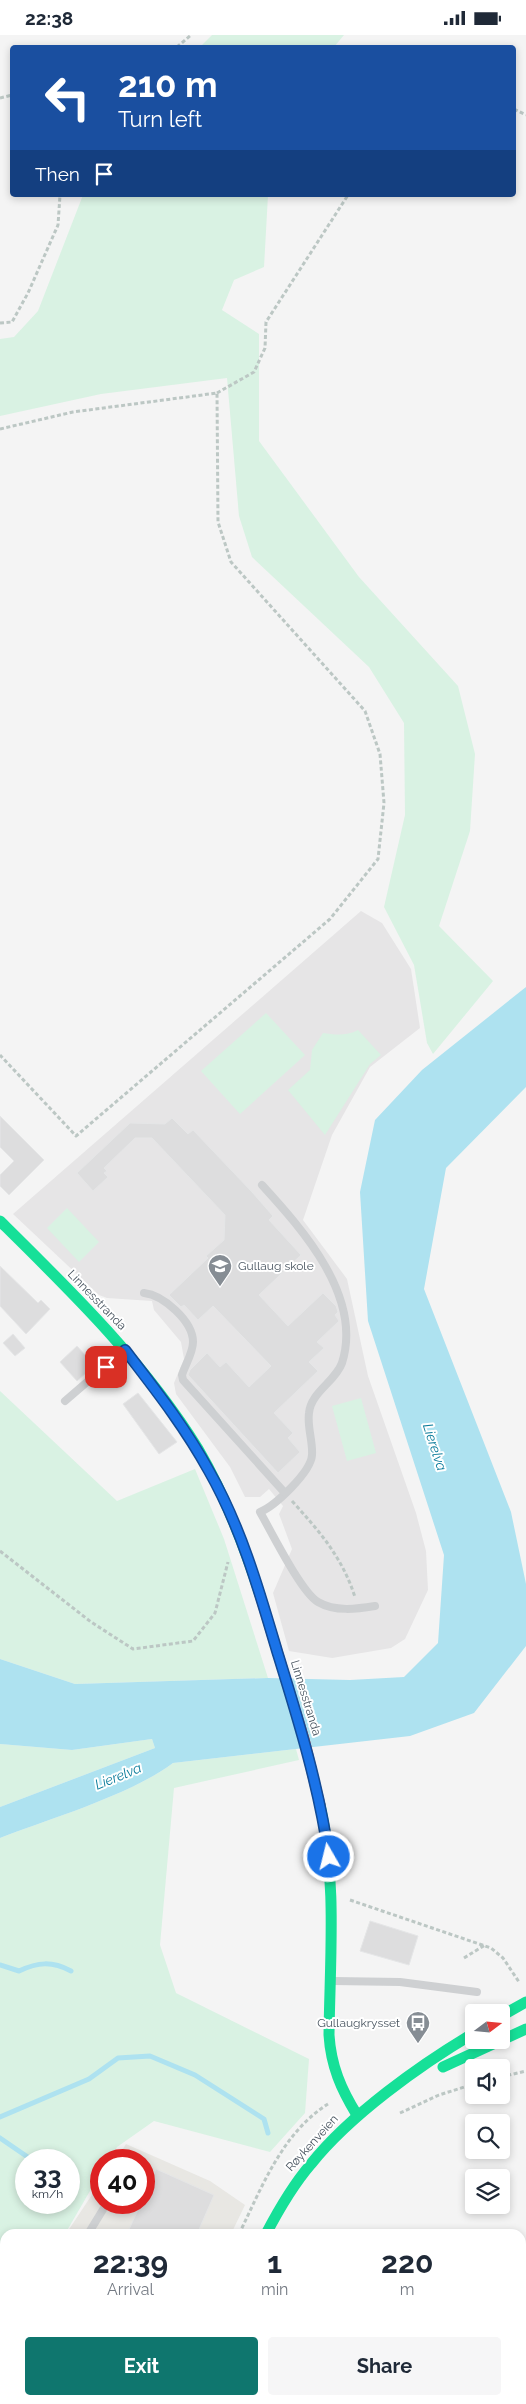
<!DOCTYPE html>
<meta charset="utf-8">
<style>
:root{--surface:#fff;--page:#f6f6f7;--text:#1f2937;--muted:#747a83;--accent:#0f766e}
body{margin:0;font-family:Raleway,sans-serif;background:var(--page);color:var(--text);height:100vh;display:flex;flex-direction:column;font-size:19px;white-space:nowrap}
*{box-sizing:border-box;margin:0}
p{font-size:16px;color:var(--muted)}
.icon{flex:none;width:28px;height:28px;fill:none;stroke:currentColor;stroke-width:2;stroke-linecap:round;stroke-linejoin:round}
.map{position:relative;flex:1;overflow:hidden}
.details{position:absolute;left:0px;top:2194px;width:526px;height:176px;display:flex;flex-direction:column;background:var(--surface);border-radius:15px 15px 0 0;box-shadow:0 2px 8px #0003}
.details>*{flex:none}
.hud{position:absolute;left:10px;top:10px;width:506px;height:152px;border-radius:5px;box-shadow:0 2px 8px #0003;background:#1a4fa0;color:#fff;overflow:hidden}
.needle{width:32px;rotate:74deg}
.buttons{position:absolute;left:465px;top:1969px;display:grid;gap:10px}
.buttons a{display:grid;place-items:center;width:45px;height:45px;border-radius:5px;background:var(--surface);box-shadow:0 2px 8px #0003;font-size:25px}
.speed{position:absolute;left:15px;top:2114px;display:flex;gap:10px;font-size:25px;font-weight:700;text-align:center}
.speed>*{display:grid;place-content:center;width:65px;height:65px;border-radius:50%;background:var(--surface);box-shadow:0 2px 8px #0003;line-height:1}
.speed small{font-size:12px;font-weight:400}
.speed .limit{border:8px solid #d22;background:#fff;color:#111}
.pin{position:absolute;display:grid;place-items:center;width:42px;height:42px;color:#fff;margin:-21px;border-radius:10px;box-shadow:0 2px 8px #0006}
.me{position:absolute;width:55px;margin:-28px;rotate:352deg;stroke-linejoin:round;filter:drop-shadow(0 0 4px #0008)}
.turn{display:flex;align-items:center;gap:18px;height:105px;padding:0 25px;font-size:22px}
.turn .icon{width:65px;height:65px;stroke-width:2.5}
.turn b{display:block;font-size:35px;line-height:42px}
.then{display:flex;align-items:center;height:48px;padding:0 25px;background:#0003;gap:10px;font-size:19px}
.eta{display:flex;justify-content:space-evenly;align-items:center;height:85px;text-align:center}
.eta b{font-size:30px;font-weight:700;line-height:35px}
.action{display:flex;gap:10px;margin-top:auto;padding:10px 25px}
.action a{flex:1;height:58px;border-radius:5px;background:var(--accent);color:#fff;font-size:20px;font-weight:700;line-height:58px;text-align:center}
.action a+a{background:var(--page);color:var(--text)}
.status{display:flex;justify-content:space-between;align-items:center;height:35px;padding:0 25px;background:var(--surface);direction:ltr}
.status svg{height:14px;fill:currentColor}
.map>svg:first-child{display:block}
</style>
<div class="status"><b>22:38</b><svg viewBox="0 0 49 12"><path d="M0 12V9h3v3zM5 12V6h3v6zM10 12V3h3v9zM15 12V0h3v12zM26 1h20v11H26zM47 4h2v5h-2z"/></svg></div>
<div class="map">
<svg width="526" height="2369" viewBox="0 0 526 2369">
<rect width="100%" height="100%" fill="#f4f4f4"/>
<g fill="#e8e7e3">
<polygon points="126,2109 210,2146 245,2170 231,2199 66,2199 101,2146 101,2168 144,2168 144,2125 116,2125"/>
<polygon points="27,2365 155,2365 154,2369 24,2369"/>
</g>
<polygon fill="#e6e5e6" points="361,876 382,888 411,934 420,993 370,1032 332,1100 303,1185 347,1244 368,1341 416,1478 426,1516 428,1555 405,1604 391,1613 332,1623 289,1616 273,1558 292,1514 279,1479 283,1471 269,1454 260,1462 245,1462 230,1432 176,1359 174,1348 184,1324 181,1307 154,1275 152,1266 107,1263 99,1260 13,1179"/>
<g fill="#d9f2e3" fill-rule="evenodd">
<polygon points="212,0 344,0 334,12 200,12"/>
<polygon points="83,160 268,160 264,232 234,245 222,275 259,299 259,406 359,542 458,651 475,719 470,796 439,891 493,946 433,1019 427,1008 414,930 384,872 405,780 404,688 369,632 252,522 239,481 227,343 101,359 0,381 0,304 14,302 38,276"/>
<polygon points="266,978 305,1020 240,1079 201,1036"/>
<path d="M358,995L381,1020L370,1029L325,1100L288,1055L310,1035L312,1015L323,998C335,1000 347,1001 358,995Z"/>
<polygon points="67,1173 99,1207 79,1227 47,1193"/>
<polygon points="0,1356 117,1466 195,1434 224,1504 268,1643 75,1649 0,1624"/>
<polygon points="361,1363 376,1418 347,1426 332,1371"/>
<polygon points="152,1704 155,1713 0,1772 0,1709 72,1715"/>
<path d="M296,1714L299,1725L174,1753L160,1910L176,1958L309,2024L305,2078L270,2117L154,2086L117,2112L109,2125H101V2137L65,2199H5V2334L0,2337V1803C52,1783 130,1760 173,1728ZM26,2125H69V2168H26Z"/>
</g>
<path fill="#aee2f0" d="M526,952V1052L446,1133L424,1254L511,1477L526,1549V1611L474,1678L410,1701L173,1728C130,1760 52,1783 0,1803V1772L155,1713L152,1704L72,1715L0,1709V1624L75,1649L268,1643L350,1645L404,1642L438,1608L444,1520L368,1286L360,1157L375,1085L422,1035Z"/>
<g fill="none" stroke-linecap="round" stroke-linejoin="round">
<g stroke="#aee2f0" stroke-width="5">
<path d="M0,1930L19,1936C38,1927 52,1926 71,1936"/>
<polyline points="0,2082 89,2044 118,2023 150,2021 195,2040 264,2084 268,2098"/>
<polyline points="0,2103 32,2125"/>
</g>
</g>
<g fill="#ddddde" stroke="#e5e6e7">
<polygon points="0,1081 44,1125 9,1160 0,1151 0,1140 14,1126 0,1112"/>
<polygon points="172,1083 188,1099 193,1095 252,1157 273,1181 269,1185 301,1220 259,1260 288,1291 323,1258 336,1271 338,1277 335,1280 339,1286 317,1307 324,1313 309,1327 318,1336 274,1378 293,1398 288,1403 300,1417 278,1438 188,1340 190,1335 207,1318 220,1332 226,1327 249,1352 271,1331 213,1271 198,1285 184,1270 181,1272 169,1260 208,1223 206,1221 224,1205 225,1180 152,1103 135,1103 104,1133 107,1136 104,1138 108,1142 93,1156 77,1138 130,1088 165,1089"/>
<polygon points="0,1231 38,1268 41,1265 50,1274 26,1299 0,1271"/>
<polygon points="13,1299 25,1313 15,1321 3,1308"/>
<polygon points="77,1311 85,1320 88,1317 98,1327 77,1346 60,1327"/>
<polygon points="138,1358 177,1407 159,1419 123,1369"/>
<polygon points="370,1886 418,1901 409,1930 360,1916"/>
<polygon points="156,2134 214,2160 197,2199 127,2199 141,2168 144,2168 144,2161"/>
</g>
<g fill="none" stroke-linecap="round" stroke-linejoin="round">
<g stroke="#bcc7c4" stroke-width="3" stroke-dasharray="4 2.5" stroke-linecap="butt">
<polyline points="177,12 191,0"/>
<polyline points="0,63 12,60"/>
<polyline points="514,74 526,80"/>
<polyline points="0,288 12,287 28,258 58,190 60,160"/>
<polyline points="217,358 254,337 265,313 266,287 348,160"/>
<polyline points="0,394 73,377 217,358 218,487 231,527 365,676 380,719 384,768 378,824 330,884 76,1101 0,1020"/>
<path d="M292,1466C320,1497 342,1522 355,1562"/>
<polyline points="0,1516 91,1587 133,1614 193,1606 215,1578 228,1527"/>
<polyline points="350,1865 491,1913 503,1923 519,1947"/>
<polyline points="464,1923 485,1910"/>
<polyline points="501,2042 526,2036"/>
<polyline points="400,2078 439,2060 474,2049"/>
<path d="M239,2199C262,2152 282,2098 328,2069"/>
<polyline points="238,2365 240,2369"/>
<polyline points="115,2366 117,2365"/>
</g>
<g stroke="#ced0d2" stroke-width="8">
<path d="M262,1150C303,1195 363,1262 342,1328C335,1347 311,1357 309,1378C307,1392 313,1406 312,1420C311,1437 275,1471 260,1477C271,1496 301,1557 318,1567C335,1577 357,1574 375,1571"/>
<path d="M144,1258C163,1260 193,1286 193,1307C193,1318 185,1330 182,1340L183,1345L285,1458"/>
<polyline points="65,1366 123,1316"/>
<polyline points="334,1946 400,1947 477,1957"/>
<polyline points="88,2199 107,2168"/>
<polyline points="0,2357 5,2356"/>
<polyline points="76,2365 88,2369"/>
<polyline points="48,2369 56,2365"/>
</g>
<g stroke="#16e098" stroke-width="11">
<path d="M0,1186C71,1256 145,1328 198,1414C225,1460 244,1510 260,1560"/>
<path d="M320,1770C337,1846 330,1922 329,2000C331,2031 341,2054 357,2080"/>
<polyline points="501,1981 526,1967"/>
<polyline points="443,2032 526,1994"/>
<path d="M266,2199C279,2174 293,2150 311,2129C350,2080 420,2030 474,1998"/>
<polyline points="202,2365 206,2369"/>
<polyline points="155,2369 160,2365"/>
</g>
<polyline stroke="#f24e42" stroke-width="11" points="260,1560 304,1704 320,1770"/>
</g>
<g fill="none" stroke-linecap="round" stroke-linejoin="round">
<g stroke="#114b97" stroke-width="12">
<path id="route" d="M106,1332L125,1315C155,1354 185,1392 209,1436C241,1492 259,1555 277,1616C298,1684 319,1751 329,1822"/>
</g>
<use href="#route" stroke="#1a73e8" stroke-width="9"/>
</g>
<defs>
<g id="school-pin" transform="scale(1.25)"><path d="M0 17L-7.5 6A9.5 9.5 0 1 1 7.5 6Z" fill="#868d94" stroke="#fff"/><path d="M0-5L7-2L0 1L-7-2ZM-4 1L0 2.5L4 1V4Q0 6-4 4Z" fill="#fff"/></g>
<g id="bus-pin" transform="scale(1.25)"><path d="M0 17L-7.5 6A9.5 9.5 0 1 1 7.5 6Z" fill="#868d94" stroke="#fff"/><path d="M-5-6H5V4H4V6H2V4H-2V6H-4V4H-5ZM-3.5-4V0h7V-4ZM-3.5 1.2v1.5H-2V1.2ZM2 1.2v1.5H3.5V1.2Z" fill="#fff"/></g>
</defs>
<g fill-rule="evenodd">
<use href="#school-pin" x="220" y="1231"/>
<use href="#bus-pin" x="418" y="1988"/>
</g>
<g text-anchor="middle" stroke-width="4" stroke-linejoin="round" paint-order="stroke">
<g font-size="12" fill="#4a5661" stroke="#fff" text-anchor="start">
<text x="238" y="1235">Gullaug skole</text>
<text x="400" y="1992" text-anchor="end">Gullaugkrysset</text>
</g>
<g font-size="12" fill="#4a5661" stroke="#fff">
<text transform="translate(97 1265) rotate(46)" y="4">Linnesstranda</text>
<text transform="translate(306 1663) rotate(73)" y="4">Linnesstranda</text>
<text transform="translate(312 2108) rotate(-48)" y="4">Røykenveien</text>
</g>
<g font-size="14" font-style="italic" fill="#0c7c9b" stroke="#fff">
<text transform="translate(435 1412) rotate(72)" y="5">Lierelva</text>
<text transform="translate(118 1741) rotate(-22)" y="5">Lierelva</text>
</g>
</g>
</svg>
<div class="buttons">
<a><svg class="needle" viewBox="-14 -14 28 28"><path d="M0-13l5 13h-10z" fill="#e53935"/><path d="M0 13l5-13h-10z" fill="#747a83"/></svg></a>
<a><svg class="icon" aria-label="sound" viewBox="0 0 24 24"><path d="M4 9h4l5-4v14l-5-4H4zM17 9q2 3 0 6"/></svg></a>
<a><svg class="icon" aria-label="search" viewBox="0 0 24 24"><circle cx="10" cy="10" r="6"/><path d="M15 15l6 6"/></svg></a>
<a><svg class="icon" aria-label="layers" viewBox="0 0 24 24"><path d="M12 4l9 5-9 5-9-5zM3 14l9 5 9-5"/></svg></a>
</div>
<div class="speed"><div>33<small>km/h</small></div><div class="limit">40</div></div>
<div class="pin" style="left:106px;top:1332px;background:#d93025"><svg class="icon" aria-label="arrive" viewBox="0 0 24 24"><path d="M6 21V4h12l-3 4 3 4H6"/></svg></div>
<svg class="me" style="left:329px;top:1822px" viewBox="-20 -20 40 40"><circle r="17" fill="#1a73e8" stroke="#fff" stroke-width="3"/><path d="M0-11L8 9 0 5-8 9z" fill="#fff"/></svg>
<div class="hud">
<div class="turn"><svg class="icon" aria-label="left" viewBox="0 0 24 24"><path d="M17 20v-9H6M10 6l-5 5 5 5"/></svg><div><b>210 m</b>Turn left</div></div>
<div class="then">Then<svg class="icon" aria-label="arrive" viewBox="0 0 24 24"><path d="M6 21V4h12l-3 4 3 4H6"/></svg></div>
</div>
<section class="details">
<div class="eta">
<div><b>22:39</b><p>Arrival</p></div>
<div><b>1</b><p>min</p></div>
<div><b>220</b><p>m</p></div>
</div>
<div class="action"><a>Exit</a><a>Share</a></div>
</section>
</div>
